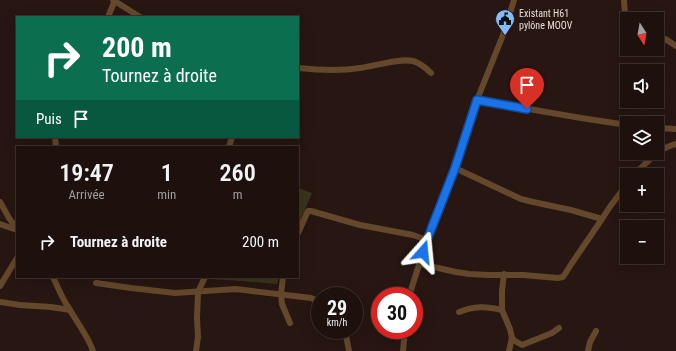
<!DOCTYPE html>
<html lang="fr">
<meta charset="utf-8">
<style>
:root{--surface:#1d100d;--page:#2a1e1b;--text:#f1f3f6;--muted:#a09d9d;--line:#3b302e}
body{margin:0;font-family:"Roboto Condensed",sans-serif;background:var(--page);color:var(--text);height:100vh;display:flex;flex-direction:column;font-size:15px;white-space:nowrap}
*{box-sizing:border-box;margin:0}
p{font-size:13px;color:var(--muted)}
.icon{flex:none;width:22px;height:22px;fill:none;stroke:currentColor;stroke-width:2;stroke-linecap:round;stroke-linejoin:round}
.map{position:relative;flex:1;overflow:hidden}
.details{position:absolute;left:16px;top:146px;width:283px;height:132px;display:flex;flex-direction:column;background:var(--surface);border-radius:0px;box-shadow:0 4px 16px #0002,0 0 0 1px var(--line)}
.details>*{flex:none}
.banner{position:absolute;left:16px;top:16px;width:283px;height:122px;border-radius:0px;box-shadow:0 4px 16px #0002,0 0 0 1px var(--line);background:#0b6e4f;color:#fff;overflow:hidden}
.needle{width:26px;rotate:169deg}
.fabs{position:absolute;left:620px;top:12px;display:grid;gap:8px}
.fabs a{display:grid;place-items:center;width:44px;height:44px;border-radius:0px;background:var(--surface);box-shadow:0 4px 16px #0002,0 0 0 1px var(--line);font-size:20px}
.speed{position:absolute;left:311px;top:287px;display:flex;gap:8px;font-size:20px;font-weight:700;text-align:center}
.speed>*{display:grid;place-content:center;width:52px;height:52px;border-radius:50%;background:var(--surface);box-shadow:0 4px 16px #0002,0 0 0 1px var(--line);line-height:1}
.speed small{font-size:10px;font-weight:400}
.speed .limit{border:6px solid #d22;background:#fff;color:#111}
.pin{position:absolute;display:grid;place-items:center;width:34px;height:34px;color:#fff;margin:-41px -17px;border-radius:50% 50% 50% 0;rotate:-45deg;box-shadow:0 0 4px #0007}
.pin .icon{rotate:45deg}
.me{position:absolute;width:44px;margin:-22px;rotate:18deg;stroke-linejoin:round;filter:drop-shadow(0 0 3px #0008)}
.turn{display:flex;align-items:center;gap:14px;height:84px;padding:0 20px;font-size:18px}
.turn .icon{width:52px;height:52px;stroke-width:2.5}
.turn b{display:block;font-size:28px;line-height:34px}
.then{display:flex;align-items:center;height:38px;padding:0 20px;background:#0003;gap:8px;font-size:15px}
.eta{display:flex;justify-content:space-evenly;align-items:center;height:68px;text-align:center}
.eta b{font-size:24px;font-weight:600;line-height:28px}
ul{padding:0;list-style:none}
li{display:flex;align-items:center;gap:12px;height:56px;padding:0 20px}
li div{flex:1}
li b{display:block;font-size:15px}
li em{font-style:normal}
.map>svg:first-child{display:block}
</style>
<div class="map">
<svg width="676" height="351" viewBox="0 0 676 351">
<rect width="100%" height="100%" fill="#271611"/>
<g fill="#3a341b">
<polygon points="298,188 312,193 298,226"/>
<polygon points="208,277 279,277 277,284 229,280 208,279"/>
</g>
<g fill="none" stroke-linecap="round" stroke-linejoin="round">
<g stroke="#64482c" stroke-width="6">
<polyline points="113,0 140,17"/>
<polyline points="624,0 625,14 627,19"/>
<polyline points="108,17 115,0"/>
<polyline points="657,35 667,40 676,46"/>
<path d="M298,68C318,70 341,71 360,68C375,66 399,58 413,61C420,63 426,68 431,73"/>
<polyline points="477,100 581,118 627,125"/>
<polyline points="657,128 676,129"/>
<polyline points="55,137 56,147"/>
<polyline points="229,147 232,137"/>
<polyline points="455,168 521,199 533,202 571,210 602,219"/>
<path d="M634,175C646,163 659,148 676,144"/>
<polyline points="0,202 9,218 17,229"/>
<polyline points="0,224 17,230"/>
<polyline points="298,233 307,213 308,211 311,211 360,225 413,235 427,240"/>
<polyline points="420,264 456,272 469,274 489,275 523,275 558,278 563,277 572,263 602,219 609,208 621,192 627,183"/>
<polyline points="504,274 502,291 502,310 510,329 512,338 509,351"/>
<path d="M53,277C58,288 63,300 70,310C78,324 88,336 93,351"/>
<polyline points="283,277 281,294 282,304 290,323"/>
<polyline points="96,283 131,288 175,293 236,289 311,298 320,302"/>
<polyline points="0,286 17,258"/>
<polyline points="409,296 427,240 455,168 477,100 503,35 514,0"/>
<polyline points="0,302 20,305 51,307 70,310"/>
<path d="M459,312C474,306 485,306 502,310"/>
<polyline points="345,330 349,351"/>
<polyline points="512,338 515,341 522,345 552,333 559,328"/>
<polyline points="196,351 198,337 197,318 198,292 205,277"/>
<polyline points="403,351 405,330"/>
<polyline points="588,351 590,342 596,331"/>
</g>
</g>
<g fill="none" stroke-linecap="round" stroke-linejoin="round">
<g stroke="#114b97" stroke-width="10">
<polyline id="route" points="423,252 427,240 455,168 477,100 527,109"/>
</g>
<use href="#route" stroke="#1a73e8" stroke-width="7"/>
</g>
<defs>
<g id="civic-pin" transform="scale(1)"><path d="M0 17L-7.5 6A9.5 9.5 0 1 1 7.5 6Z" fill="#86bbfb" stroke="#271611"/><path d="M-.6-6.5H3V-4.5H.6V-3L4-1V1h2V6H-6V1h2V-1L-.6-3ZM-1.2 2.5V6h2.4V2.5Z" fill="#111"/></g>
</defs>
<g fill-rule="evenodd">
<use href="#civic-pin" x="505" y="19"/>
</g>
<g text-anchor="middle" stroke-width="3" stroke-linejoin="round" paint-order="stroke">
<g font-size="10" fill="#e7dad6" stroke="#271611" text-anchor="start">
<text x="519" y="17">Existant H61<tspan x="519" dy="12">pylône MOOV</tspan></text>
</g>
</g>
</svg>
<div class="fabs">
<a><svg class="needle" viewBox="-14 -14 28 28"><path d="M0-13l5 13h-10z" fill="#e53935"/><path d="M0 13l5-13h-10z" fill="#a09d9d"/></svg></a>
<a><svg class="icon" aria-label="sound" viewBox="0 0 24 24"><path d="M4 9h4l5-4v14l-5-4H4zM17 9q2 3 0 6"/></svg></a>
<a><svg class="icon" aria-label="layers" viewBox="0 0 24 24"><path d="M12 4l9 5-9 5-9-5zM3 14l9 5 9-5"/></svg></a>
<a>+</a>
<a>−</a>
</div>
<div class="speed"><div>29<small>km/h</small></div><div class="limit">30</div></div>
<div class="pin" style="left:527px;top:109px;background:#d93025"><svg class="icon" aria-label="arrive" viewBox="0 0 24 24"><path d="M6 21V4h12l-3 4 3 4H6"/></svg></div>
<svg class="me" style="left:423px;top:252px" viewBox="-20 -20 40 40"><path d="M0-17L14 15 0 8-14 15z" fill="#1a73e8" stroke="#fff" stroke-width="4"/></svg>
<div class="banner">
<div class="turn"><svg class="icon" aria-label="right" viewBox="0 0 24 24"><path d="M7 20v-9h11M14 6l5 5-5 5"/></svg><div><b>200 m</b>Tournez à droite</div></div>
<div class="then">Puis<svg class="icon" aria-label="arrive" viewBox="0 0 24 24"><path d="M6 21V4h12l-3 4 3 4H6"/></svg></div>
</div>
<section class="details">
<div class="eta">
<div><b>19:47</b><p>Arrivée</p></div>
<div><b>1</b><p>min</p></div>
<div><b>260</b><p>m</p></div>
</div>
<ul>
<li><svg class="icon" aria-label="right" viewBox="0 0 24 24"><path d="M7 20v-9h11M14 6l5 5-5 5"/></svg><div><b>Tournez à droite</b></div><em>200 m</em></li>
</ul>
</section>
</div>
